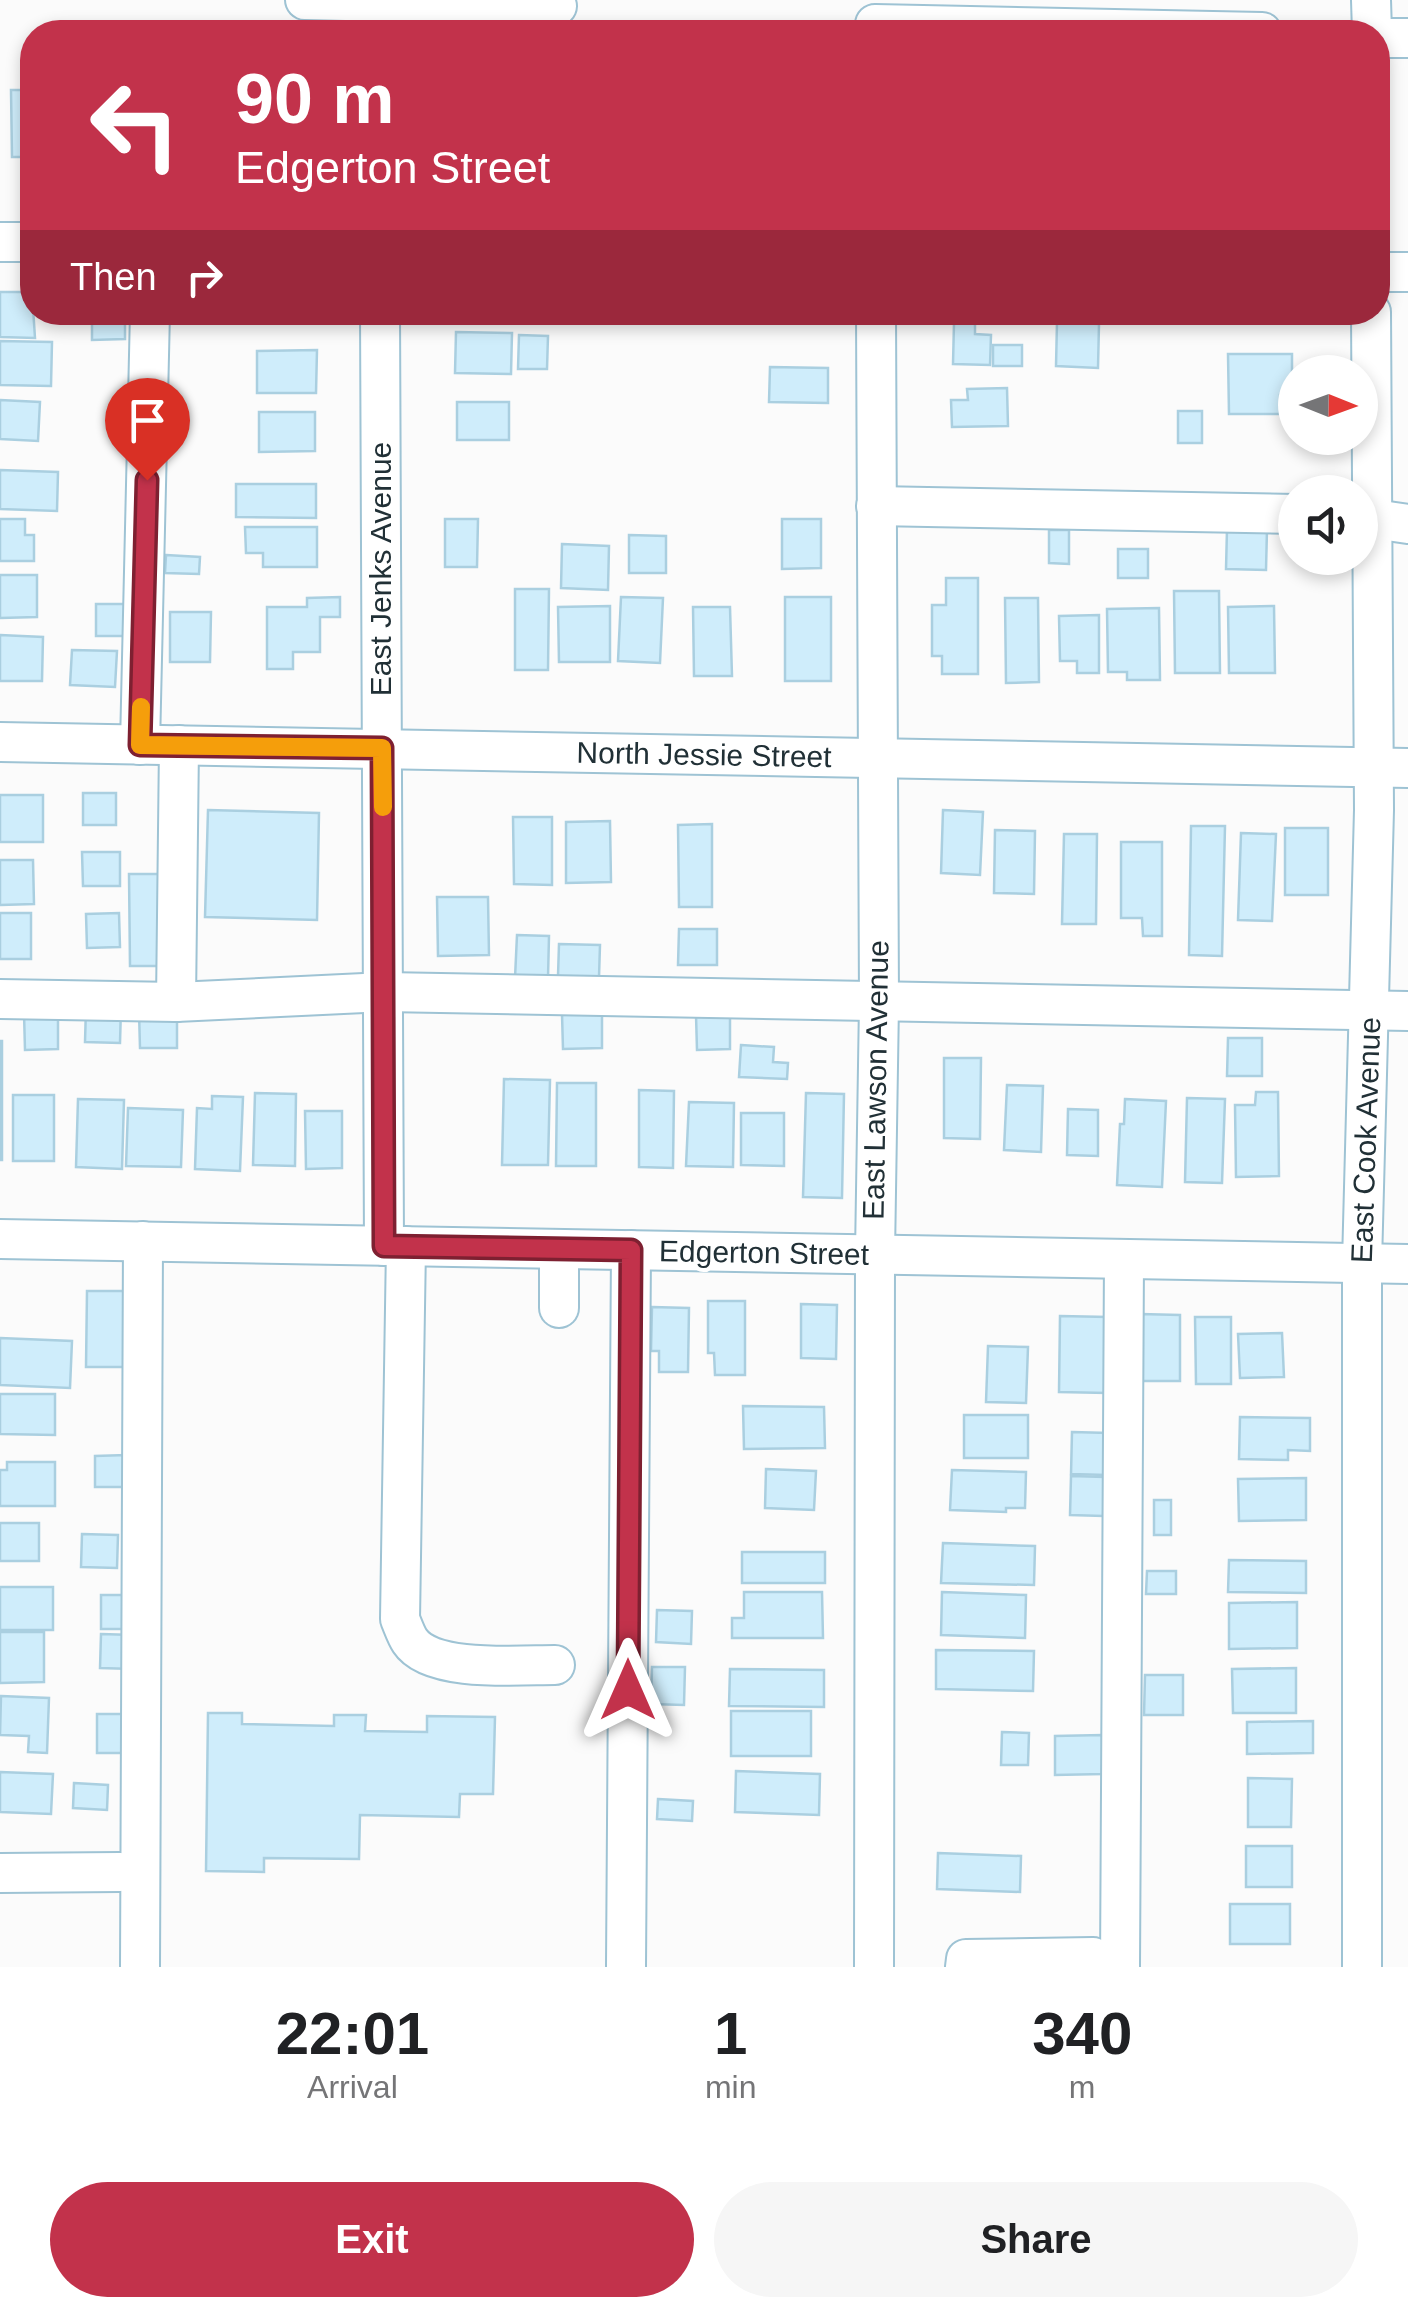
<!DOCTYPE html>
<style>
:root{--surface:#fff;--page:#f6f6f6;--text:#202124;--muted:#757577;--accent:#c2324b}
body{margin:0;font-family:Helvetica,sans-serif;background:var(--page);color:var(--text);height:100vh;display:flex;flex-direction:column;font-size:38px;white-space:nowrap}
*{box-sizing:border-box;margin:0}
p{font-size:32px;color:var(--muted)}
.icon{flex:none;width:55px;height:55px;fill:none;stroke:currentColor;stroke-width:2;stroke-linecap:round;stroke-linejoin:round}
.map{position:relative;height:1967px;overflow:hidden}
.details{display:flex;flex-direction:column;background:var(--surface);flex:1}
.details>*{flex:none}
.banner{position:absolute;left:20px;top:20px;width:1370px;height:305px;border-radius:40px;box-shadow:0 5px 15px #0003;background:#c2324b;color:#fff;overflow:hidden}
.needle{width:65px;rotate:91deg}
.controls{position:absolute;left:1278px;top:355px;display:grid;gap:20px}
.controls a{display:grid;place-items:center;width:100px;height:100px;border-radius:50%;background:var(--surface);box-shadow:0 5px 15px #0003;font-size:50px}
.pin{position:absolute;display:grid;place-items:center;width:85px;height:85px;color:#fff;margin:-102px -42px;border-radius:50% 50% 50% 0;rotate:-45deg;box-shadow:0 0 10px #0007}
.pin .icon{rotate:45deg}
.me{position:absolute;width:110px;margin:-55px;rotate:0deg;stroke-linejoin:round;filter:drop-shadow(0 0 8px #0008)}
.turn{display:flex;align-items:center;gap:35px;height:210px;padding:0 50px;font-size:45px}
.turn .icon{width:130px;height:130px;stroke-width:2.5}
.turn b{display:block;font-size:70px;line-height:85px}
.then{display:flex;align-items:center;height:95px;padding:0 50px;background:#0003;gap:20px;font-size:38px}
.eta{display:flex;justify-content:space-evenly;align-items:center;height:170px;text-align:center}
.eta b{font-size:60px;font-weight:700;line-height:70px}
.primary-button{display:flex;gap:20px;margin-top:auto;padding:20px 50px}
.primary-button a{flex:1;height:115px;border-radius:60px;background:var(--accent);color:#fff;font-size:40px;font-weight:700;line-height:115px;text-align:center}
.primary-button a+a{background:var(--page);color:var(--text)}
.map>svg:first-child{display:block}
</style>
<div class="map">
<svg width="1408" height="1967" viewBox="0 0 1408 1967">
<rect width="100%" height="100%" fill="#fbfbfb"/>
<g fill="#cfedfb" stroke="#aacfe0" stroke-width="2.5">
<polygon points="203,24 237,25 236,32 203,32"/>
<polygon points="278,26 316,27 316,32 278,32"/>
<rect x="467" y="27" width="63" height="5"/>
<polygon points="11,90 32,90 32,157 12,157"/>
<polygon points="0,292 32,292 35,338 0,337"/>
<polygon points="92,312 125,312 125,339 92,340"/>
<polygon points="1057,322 1099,324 1098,368 1056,366"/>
<polygon points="954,323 975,323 975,334 991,335 990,365 953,364"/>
<polygon points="456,332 512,333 511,374 455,373"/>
<polygon points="519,335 548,336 547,369 518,369"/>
<polygon points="0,341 52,342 51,386 0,385"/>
<rect x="993" y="345" width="29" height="21"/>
<polygon points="317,350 316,393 257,393 257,351"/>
<polygon points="1228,354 1292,354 1292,394 1280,395 1280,414 1229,414"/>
<polygon points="770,367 828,368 828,403 769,402"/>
<polygon points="1007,388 1008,426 952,427 951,400 968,400 967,389"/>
<polygon points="0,400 40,402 38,441 0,439"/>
<rect x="457" y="402" width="52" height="38"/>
<rect x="1178" y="411" width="24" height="32"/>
<polygon points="259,412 315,412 315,451 259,452"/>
<polygon points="0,470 58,472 57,511 0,509"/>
<polygon points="236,484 316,484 316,518 236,517"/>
<polygon points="0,519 25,519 25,535 34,535 34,561 0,561"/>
<polygon points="445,519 478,519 477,567 445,567"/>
<polygon points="782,519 821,519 821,568 782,569"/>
<polygon points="245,527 317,527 317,567 263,567 263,553 246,553"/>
<polygon points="1227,529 1267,529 1266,570 1226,569"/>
<polygon points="1049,530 1069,530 1069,564 1049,563"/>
<polygon points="629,535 666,536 666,573 629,573"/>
<polygon points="562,544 609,546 608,590 561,588"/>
<rect x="1118" y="549" width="30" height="29"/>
<polygon points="166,555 200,557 199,574 165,573"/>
<polygon points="0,575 37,575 37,617 0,618"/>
<polygon points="946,578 978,578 978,674 942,674 942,656 932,656 932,605 946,605"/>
<polygon points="515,589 549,589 548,670 515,670"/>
<polygon points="1174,591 1219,591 1220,673 1175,673"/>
<polygon points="340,597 340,617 320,617 320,652 293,652 293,669 267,669 267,607 307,607 307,598"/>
<polygon points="621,597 663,598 660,663 618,661"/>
<rect x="785" y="597" width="46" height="84"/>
<polygon points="1005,598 1038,598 1039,682 1006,683"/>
<rect x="96" y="604" width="30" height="32"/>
<polygon points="610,606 610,662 559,662 558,607"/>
<polygon points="1274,606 1275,673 1229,673 1228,607"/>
<polygon points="693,607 730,607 732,676 694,676"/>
<polygon points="1159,608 1160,680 1127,680 1127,672 1108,672 1107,609"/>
<polygon points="170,612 211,612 210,662 170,662"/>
<polygon points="1099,615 1099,673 1077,673 1077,661 1060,661 1059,616"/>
<polygon points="0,635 43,637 42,681 0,681"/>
<polygon points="72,650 117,651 115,687 70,685"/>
<rect x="83" y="793" width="33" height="32"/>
<rect x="0" y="795" width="43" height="47"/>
<polygon points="208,810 319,813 317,920 205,917"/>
<polygon points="943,810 983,812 980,875 941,873"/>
<polygon points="513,817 552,817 552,885 514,884"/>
<polygon points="610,821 611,882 566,883 566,822"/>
<polygon points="712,824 712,907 679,907 678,825"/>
<polygon points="1191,826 1225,826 1222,956 1189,955"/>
<rect x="1285" y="828" width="43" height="67"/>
<polygon points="995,830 1035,831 1034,894 994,893"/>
<polygon points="1241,833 1276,834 1272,921 1238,920"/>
<polygon points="1064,834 1097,834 1096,924 1062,924"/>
<polygon points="1121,842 1162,842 1162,936 1143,936 1142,918 1121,918"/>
<polygon points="82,852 120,852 120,886 83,886"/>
<polygon points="0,860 33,860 34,904 0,905"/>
<polygon points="129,874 164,874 164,966 130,966"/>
<polygon points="437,897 488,897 489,955 438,956"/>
<rect x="0" y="913" width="31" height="46"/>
<polygon points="119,913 120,947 87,948 86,914"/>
<polygon points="679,929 717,929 717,965 678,965"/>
<polygon points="517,935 549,936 548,978 515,978"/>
<polygon points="559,944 600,945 599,977 558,976"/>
<polygon points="86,1007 121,1008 120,1043 85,1042"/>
<polygon points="177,1011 177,1048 140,1048 139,1012"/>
<polygon points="24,1013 58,1013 58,1049 25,1050"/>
<polygon points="602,1013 602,1048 563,1049 562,1014"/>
<polygon points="730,1014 730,1049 697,1050 696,1015"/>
<polygon points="1228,1038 1262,1038 1262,1076 1227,1076"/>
<rect x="0" y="1041" width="2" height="119"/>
<polygon points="741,1045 774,1047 773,1062 788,1063 787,1079 739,1077"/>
<polygon points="944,1058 981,1058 980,1139 944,1138"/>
<polygon points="504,1079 550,1080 548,1165 502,1165"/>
<polygon points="557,1083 596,1083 596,1166 556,1166"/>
<polygon points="1007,1085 1043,1086 1041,1152 1004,1150"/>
<polygon points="639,1090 674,1091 673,1168 639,1167"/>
<polygon points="1256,1092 1278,1092 1279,1176 1236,1177 1235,1105 1255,1105"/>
<polygon points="255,1093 296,1094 295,1166 253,1165"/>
<polygon points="806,1093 844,1094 842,1198 803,1197"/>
<rect x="13" y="1095" width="41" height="66"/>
<polygon points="212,1096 243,1097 240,1171 195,1169 197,1108 212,1109"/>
<polygon points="1187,1098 1225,1099 1222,1183 1185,1182"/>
<polygon points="78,1099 124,1100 122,1169 76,1167"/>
<polygon points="1125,1099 1166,1101 1162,1187 1117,1185 1120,1124 1124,1124"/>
<polygon points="689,1102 734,1103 733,1167 686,1166"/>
<polygon points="128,1108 183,1110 181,1167 126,1166"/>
<polygon points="1068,1109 1098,1110 1098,1156 1067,1155"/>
<polygon points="305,1111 342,1111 342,1168 306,1169"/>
<polygon points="741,1113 784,1113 784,1166 741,1165"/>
<polygon points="87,1291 132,1291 132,1367 86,1367"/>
<polygon points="708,1301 745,1301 745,1375 715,1375 714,1353 708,1353"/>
<polygon points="801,1304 837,1305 836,1359 801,1358"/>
<polygon points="652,1307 689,1308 688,1372 659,1372 659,1351 651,1351"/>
<polygon points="1140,1314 1180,1315 1180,1381 1139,1381"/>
<polygon points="1060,1316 1108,1317 1107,1393 1059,1392"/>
<polygon points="1195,1317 1231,1317 1231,1384 1196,1384"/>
<polygon points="1282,1333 1284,1377 1240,1378 1238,1334"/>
<polygon points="0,1338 72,1341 70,1388 0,1385"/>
<polygon points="988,1346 1028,1347 1026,1403 986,1402"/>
<polygon points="0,1394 55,1394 55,1435 0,1434"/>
<polygon points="743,1406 824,1407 825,1448 744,1449"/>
<rect x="964" y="1415" width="64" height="43"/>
<polygon points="1240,1417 1310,1418 1310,1451 1288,1450 1288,1460 1239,1459"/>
<polygon points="1072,1432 1109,1433 1107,1475 1071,1474"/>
<polygon points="126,1455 127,1487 95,1487 95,1456"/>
<polygon points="7,1462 55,1462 55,1506 0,1506 0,1470 7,1470"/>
<polygon points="766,1469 816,1471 814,1510 765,1508"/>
<polygon points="952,1470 1026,1472 1025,1508 1006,1508 1006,1512 950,1510"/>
<polygon points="1071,1476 1105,1477 1103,1516 1070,1515"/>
<polygon points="1306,1478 1306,1520 1239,1521 1238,1479"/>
<rect x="1154" y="1500" width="17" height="35"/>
<rect x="0" y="1523" width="39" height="38"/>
<polygon points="82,1534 118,1535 117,1568 81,1567"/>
<polygon points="943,1543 1035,1546 1034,1585 941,1583"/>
<rect x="742" y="1552" width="83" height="31"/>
<polygon points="1229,1560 1306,1561 1306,1593 1228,1592"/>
<polygon points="1147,1571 1176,1571 1176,1594 1146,1594"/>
<rect x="0" y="1587" width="53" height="43"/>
<polygon points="744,1592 822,1592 823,1638 732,1638 732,1618 744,1618"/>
<polygon points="942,1592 1026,1595 1025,1638 941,1635"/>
<polygon points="101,1595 133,1595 132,1629 101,1629"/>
<polygon points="1297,1602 1297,1648 1229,1649 1229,1603"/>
<polygon points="657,1610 692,1611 691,1644 656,1642"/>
<polygon points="0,1632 44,1632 44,1682 0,1683"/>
<polygon points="101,1634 133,1635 133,1669 100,1668"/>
<polygon points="936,1650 1034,1651 1033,1691 936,1689"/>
<polygon points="652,1667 685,1667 684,1705 651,1704"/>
<polygon points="1296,1668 1296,1713 1233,1713 1232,1669"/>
<polygon points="730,1669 824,1670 824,1707 729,1706"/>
<polygon points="1145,1675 1183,1675 1183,1715 1144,1715"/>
<polygon points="1,1696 49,1698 47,1753 28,1752 29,1736 0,1735"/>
<rect x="731" y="1711" width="80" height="45"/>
<polygon points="208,1713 242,1713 242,1724 334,1726 334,1715 366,1715 365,1731 427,1732 427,1716 495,1717 493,1794 460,1794 459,1817 360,1815 359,1859 264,1858 264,1872 206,1871"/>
<polygon points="97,1714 132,1714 131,1753 97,1753"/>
<polygon points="1313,1721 1313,1753 1247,1754 1247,1722"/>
<polygon points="1002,1732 1029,1733 1028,1765 1001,1765"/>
<polygon points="1102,1735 1103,1774 1055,1775 1055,1736"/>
<polygon points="736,1771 820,1774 819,1815 735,1812"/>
<polygon points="0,1772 53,1774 51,1814 0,1812"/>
<polygon points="1248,1778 1292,1779 1291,1827 1248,1827"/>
<polygon points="74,1783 108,1785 107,1810 73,1808"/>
<polygon points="658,1799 693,1801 692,1821 657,1819"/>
<rect x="1246" y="1846" width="46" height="41"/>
<polygon points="938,1853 1021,1856 1020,1892 937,1889"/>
<rect x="1230" y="1904" width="60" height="40"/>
</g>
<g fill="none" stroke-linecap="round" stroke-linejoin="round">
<g stroke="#9ec3d4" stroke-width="42">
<g id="minor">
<polyline points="305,0 557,6"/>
<polyline points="1371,0 1372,32"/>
<polyline points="875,24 1262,32"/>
<polyline points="1378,38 1408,38"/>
<polyline points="0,242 32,242"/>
<polyline points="1378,272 1408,272"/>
<polyline points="380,312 384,1246"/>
<polyline points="876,506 1295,514"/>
<polyline points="1360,517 1408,524"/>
<polyline points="0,742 1408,768"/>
<polyline points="140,745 150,312"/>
<polyline points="0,999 176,1002 385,992 1408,1011"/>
<polyline points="176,1002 179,745"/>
<polyline points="0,1239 1408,1264"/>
<path d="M406,1246L400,1619C403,1626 406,1635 410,1641C431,1673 520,1665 555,1665"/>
<polyline points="559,1249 559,1308"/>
<polyline points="0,1873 120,1872"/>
<polyline points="140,1967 143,1241"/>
<polyline points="626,1967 631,1250"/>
<polyline points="874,1967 875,1254 879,1003 876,312"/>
<polyline points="965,1967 966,1959 1093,1957"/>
<polyline points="1120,1967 1124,1259"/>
<polyline points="1362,1967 1362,1263 1374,810 1371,312"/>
</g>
</g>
<use href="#minor" stroke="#fff" stroke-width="38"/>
</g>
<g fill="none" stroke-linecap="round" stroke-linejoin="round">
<g stroke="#7e2031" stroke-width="25">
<polyline id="route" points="147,480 140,745 382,748 384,1246 631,1250 628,1690"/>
</g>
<use href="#route" stroke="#c2324b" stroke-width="18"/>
<polyline stroke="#f59e0b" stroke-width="18" points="141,707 140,745 382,748 383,807"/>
</g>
<g text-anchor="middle" stroke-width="8" stroke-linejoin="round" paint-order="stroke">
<g font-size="30" fill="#213036" stroke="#fff">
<text transform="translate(381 569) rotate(-90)" y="10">East Jenks Avenue</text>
<text transform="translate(704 755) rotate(1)" y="10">North Jessie Street</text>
<text transform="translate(876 1080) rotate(-89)" y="10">East Lawson Avenue</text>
<text transform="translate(1366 1140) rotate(-88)" y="10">East Cook Avenue</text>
<text transform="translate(764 1253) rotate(1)" y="10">Edgerton Street</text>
</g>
</g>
</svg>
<div class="controls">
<a><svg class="needle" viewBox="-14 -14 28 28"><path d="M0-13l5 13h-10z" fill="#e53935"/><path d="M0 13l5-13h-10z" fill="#757577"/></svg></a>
<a><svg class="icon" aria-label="sound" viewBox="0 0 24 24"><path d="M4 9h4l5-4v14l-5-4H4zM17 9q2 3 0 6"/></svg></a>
</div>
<div class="pin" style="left:147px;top:480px;background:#d93025"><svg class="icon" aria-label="arrive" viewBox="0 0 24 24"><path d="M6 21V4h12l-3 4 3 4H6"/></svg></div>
<svg class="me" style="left:628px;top:1690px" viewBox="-20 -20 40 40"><path d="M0-17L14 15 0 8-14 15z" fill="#c2324b" stroke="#fff" stroke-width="4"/></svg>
<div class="banner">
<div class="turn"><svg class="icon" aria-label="left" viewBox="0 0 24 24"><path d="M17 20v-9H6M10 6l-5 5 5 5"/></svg><div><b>90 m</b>Edgerton Street</div></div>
<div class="then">Then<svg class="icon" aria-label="right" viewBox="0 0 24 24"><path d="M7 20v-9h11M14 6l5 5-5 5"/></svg></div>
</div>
</div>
<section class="details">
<div class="eta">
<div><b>22:01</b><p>Arrival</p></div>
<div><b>1</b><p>min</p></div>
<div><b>340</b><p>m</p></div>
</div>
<div class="primary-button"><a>Exit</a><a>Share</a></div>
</section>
